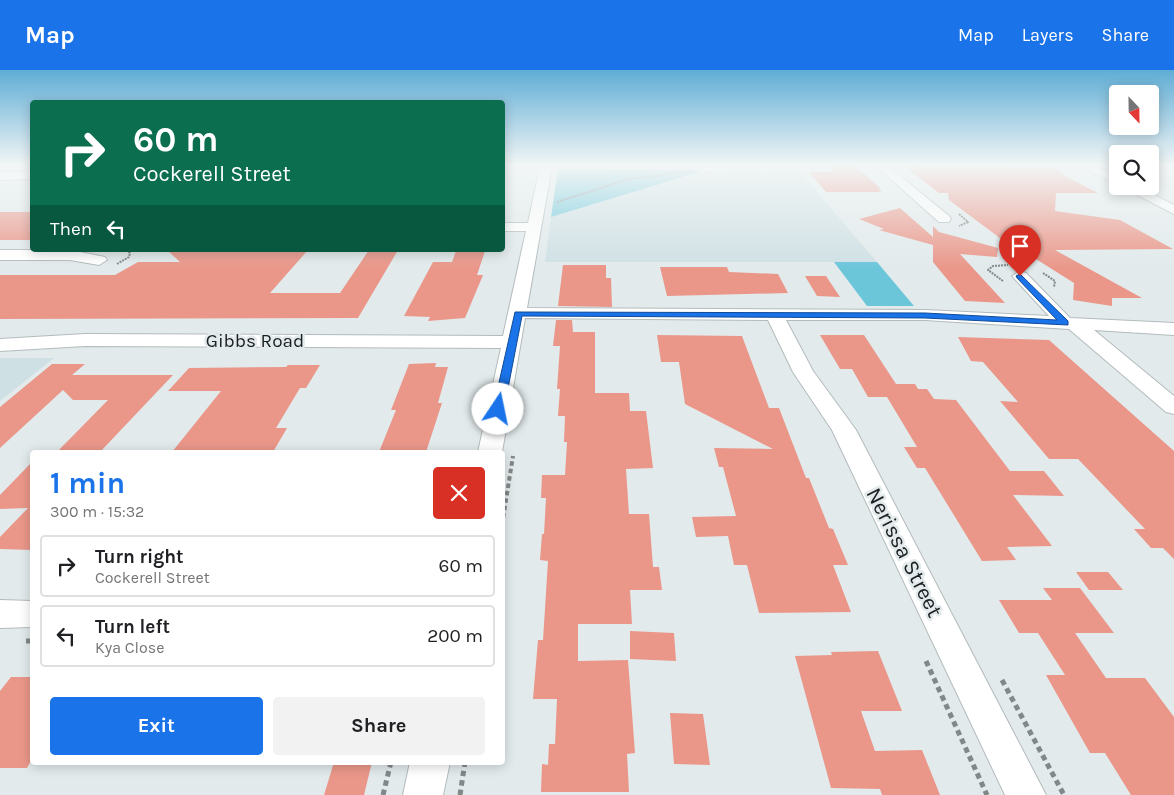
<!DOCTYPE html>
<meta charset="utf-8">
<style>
:root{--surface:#fff;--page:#f2f2f2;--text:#202124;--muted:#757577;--line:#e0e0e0;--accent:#1a73e8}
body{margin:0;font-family:Karla,sans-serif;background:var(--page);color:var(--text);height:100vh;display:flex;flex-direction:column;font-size:19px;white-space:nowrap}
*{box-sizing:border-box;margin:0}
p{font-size:16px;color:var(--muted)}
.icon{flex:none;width:28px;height:28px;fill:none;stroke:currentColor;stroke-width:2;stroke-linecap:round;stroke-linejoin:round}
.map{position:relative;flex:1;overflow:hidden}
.side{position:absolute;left:30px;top:380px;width:475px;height:315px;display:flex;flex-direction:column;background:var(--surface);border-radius:5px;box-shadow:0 2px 12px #0003}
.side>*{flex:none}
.guide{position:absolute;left:30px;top:30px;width:475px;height:152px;border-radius:5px;box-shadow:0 2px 12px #0003;background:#0b6e4f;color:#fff;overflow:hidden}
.needle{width:32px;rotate:158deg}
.tools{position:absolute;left:1109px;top:15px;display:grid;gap:10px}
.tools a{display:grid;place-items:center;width:50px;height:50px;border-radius:5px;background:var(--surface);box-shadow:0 2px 12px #0003;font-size:25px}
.pin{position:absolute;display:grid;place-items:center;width:42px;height:42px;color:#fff;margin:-51px -21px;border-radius:50% 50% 50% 0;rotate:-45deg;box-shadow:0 0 5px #0007}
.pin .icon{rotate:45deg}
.me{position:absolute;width:55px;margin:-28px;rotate:11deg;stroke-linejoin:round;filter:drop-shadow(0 0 4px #0008)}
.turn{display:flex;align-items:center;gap:18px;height:105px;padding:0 20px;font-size:22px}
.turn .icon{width:65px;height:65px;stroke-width:2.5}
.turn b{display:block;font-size:35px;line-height:42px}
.then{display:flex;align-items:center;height:48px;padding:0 20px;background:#0003;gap:10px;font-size:19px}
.round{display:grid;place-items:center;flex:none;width:52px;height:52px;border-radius:5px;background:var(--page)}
.head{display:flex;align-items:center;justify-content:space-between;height:85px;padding:0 20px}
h1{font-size:30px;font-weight:700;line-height:38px;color:var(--accent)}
.primary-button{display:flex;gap:10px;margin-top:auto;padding:10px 20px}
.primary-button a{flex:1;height:58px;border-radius:5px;background:var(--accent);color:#fff;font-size:20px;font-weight:700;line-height:58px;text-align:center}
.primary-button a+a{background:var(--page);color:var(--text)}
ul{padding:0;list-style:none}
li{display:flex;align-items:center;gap:15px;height:62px;margin:0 10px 8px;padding:0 10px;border:2px solid var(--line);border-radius:5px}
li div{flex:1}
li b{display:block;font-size:19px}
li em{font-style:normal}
header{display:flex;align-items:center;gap:30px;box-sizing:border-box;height:70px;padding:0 25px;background:var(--accent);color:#fff}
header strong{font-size:24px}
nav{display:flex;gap:28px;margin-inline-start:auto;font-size:18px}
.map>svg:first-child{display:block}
</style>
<header>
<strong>Map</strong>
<nav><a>Map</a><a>Layers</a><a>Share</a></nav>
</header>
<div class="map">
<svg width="1174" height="725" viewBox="0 0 1174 725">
<rect width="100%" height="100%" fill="#e2eaeb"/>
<g fill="#cfe0e4">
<polygon points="723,100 798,100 877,192 545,192 551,147 699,102 724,102"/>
<polygon points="0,288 54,288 0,331"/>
</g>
<g fill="#6cc6da">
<polygon points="558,99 698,100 699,102 551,147"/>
<polygon points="834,192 877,192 914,236 867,236"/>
</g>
<g fill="#ea978a">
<polygon points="829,96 855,96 881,119 878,119 882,122 826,122 809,102 835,102"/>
<polygon points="904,96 1056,98 1065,106 1098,123 1056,123 1055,141 1120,150 1173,179 1055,180 1142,228 1112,228 1112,236 1073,230 1074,213 1036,189 1028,189 949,130 948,123 939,123"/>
<polygon points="900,138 933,167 933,156 939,162 998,178 997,187 960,184 1005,233 965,231 933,192 933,175 879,160 884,159 859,149"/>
<rect x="0" y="142" width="32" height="28"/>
<polygon points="167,180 308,180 270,223 340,223 369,180 398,180 358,248 0,249 0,205 115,205 138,192 180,192"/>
<polygon points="456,181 485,181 477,205 483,205 465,248 428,251 430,247 404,246 433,192 452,192"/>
<polygon points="563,195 606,195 606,208 611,208 612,237 558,236"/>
<polygon points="660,197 727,197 729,202 778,204 788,223 667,226"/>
<polygon points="805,206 826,206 840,227 817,226"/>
<polygon points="556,250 572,250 573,262 595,262 595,323 629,323 630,341 646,341 653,398 626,399 629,444 649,444 653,497 659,497 662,520 630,520 632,554 578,554 578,591 628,590 635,683 627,684 629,722 541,722 542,694 548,695 549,674 555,674 557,629 533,629 538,570 543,570 548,491 540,490 542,464 544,464 546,428 541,428 542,405 565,405 567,372 564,372 565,346 558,346 560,319 557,319 560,276 553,276"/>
<polygon points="657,265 742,266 769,338 779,338 806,408 809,408 829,458 833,459 848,495 833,495 851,542 759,543 747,495 734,495 728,466 696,467 692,447 736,446 723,397 719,397 714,378 773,379 685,334 679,292 661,292"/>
<polygon points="820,265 864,265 896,314 915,314 918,319 927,319 934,329 956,330 1010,401 1044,401 1064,426 1013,425 1052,476 1007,477 1016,490 982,491 925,398 917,398 904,377 917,377 887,327 868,327 852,299 840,299"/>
<polygon points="958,267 1049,270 1174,381 1174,489 1163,478 1151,478 1134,459 1145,459 1078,389 1049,389 1000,331 1018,332 983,292 971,291"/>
<polygon points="436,293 435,297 448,297 438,333 442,333 426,382 379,382 396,340 391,340 409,294"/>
<polygon points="52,294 85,294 72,305 173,305 100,382 57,382 108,330 73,330 63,320 0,378 0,337"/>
<polygon points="288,295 320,295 306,318 300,318 276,358 287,358 273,382 172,382 221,321 168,321 189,298 286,297"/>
<polygon points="32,392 32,480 0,479 0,467 28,438 0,439 0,425"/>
<polygon points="1076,502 1108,502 1123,520 1089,520"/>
<polygon points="1043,518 1080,518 1114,563 1075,563 1106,608 1145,608 1174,647 1174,725 1131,725 1105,683 1090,683 1046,605 1065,605 1038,563 1019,563 999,530 1052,530"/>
<polygon points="630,561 674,563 676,591 630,589"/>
<polygon points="878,581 902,641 861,641 875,681 922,680 940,725 882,725 880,719 831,718 795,586 832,585 831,582"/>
<polygon points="11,607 32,607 32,689 27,698 0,698 0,621"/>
<polygon points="670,643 703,644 710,695 674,694"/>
<polygon points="334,692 372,692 364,725 324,725"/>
</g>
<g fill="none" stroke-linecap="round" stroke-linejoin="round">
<g stroke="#b3bbbd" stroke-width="2">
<g id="minor">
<polygon points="540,96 552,96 527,238 925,240 1049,246 1012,206 1020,201 1026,203 1070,248 1174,253 1174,265 1094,260 1174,326 1174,344 1166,342 1069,259 925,250 786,250 813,301 856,360 1046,725 1005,725 832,360 793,302 768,250 525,248 502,382 478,382 501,278 85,276 0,281 0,269 85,264 503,266 526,161 502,161 502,153 528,153"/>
<polygon points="703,96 714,96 715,99 709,102 705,101"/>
<polygon points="876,96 888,96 949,146 951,149 949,152 939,152"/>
<polygon points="1080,96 1095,96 1118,107 1118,115"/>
<polygon points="0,102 32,102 32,109 0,110"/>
<polygon points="1120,116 1136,116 1174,135 1174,144"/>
<polygon points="0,180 70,180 105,187 107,190 99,195 70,190 0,190"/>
<polygon points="0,530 32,531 32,557 0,558"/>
<polygon points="410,692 450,692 443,725 403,725"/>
</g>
</g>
<g stroke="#828788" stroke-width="2" stroke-dasharray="2 1" stroke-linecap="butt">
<polyline points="557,132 629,109 693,101"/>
<polyline points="959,144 968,152 959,156"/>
<polyline points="117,194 129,187 130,183 125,180"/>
<polyline points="1043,203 1055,211 1054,217"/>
<polyline points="1003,211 988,200 993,196 1008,195"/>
</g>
<polyline stroke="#828788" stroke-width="4" stroke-dasharray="4.5 3" stroke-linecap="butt" points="502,455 513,386"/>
<g stroke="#828788" stroke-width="5" stroke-dasharray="5.5 4" stroke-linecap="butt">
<polyline points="26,571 32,571"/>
<polyline points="926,591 987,725"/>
<polyline points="1002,610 1064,725"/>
<polyline points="383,725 391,692"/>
<polyline points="460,725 465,692"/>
</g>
<use href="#minor" fill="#fff" fill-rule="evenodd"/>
</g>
<linearGradient id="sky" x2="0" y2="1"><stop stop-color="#5fadd5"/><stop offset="0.48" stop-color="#f2f6f6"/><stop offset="1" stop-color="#f2f6f6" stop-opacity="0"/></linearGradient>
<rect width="1174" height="198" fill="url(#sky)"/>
<polygon fill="#1a73e8" stroke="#114b97" points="1020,204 1068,251 1068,255 925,248 522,246 504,339 498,342 493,339 515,242 925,243 1057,250 1017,208 1016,206"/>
<g text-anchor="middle" stroke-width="5" stroke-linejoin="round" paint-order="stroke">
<g font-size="19" fill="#1c1f1f" stroke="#e2eaeb">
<text x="255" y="277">Gibbs Road</text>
</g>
<g font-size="22" fill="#1c1f1f" stroke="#e2eaeb">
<text transform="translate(905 482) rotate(63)" y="8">Nerissa Street</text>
</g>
</g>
</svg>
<div class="tools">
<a><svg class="needle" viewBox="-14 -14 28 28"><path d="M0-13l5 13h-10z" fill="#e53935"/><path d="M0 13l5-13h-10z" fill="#757577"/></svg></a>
<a><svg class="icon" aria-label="search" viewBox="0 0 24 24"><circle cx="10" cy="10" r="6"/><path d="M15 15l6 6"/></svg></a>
</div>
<div class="pin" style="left:1020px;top:206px;background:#d93025"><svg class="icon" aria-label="arrive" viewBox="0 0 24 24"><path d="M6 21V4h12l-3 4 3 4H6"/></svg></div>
<svg class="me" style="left:498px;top:339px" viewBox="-20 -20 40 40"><circle r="19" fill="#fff"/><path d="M0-13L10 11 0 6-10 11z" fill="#1a73e8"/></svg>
<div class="guide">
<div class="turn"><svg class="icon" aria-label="right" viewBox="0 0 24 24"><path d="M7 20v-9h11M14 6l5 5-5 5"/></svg><div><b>60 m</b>Cockerell Street</div></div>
<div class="then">Then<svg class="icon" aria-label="left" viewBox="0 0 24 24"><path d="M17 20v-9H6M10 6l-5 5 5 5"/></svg></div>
</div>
<section class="side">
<div class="head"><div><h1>1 min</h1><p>300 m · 15:32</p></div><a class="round" style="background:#d93025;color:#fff"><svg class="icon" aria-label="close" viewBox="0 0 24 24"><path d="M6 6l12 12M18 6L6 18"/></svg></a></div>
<ul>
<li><svg class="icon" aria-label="right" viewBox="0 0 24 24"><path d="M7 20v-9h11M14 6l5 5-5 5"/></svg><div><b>Turn right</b><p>Cockerell Street</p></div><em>60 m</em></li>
<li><svg class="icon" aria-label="left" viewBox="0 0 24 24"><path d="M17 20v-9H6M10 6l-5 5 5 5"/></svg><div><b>Turn left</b><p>Kya Close</p></div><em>200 m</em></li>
</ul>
<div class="primary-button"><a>Exit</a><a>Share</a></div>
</section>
</div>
